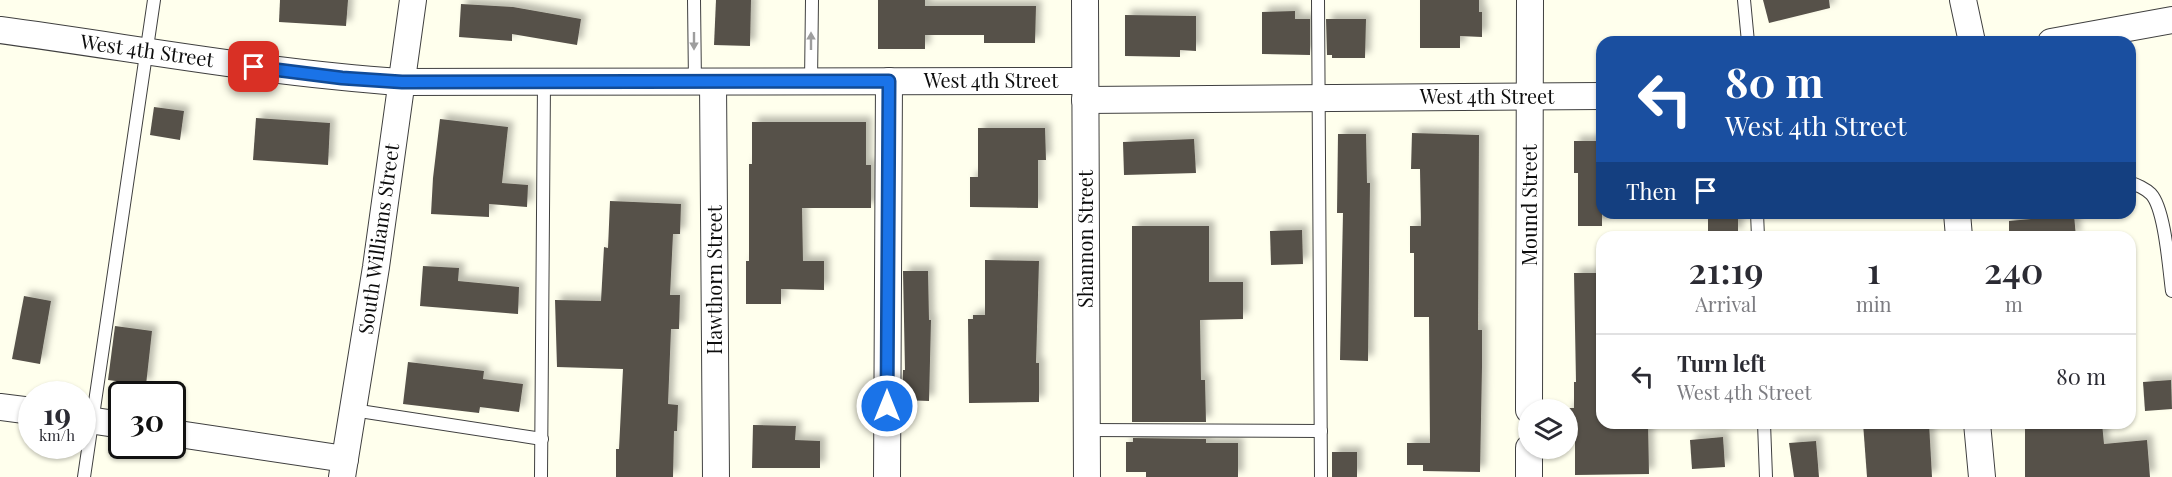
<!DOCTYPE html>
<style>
:root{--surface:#fff;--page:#f7f7f7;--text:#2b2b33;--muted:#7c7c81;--line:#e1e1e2}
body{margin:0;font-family:"Playfair Display",serif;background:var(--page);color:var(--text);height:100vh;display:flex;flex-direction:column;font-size:22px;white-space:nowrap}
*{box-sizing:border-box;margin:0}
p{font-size:20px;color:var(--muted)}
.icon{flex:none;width:33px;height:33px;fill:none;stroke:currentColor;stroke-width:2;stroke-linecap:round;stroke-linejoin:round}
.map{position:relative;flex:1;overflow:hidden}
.panel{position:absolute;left:1596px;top:231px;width:540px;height:198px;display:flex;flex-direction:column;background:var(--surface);border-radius:18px;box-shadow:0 2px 4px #0004}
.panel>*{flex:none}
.hud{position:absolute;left:1596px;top:36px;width:540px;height:183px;border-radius:18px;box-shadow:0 2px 4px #0004;background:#1a4fa0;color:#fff;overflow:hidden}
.buttons{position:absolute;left:1518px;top:399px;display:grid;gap:12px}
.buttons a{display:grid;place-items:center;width:60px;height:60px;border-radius:50%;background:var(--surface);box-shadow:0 2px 4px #0004;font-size:30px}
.speed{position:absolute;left:18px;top:381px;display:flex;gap:12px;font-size:30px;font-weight:700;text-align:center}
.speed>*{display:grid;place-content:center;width:78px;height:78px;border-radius:50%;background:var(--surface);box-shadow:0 2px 4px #0004;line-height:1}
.speed small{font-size:15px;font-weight:400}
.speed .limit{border:3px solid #111;border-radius:9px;background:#fff;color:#111}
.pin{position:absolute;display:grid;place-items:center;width:51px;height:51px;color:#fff;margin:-26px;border-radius:12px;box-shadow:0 3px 9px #0006}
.me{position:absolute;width:66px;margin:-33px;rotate:0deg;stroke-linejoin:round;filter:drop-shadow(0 0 4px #0008)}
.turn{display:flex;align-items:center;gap:21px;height:126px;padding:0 30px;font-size:27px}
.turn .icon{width:78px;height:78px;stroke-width:2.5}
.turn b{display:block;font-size:42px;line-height:51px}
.then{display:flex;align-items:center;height:57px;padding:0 30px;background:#0003;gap:12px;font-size:22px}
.eta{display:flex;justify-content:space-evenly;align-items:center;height:102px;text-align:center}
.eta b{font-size:36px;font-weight:600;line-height:42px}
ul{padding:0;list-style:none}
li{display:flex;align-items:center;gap:18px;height:84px;padding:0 30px;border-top:2px solid var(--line)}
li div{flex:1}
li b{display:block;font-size:22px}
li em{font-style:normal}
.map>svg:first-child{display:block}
</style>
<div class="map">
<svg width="2172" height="477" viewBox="0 0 2172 477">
<defs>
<filter id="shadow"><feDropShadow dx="5.5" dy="-5.5" stdDeviation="3" flood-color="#0004"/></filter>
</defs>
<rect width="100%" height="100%" fill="#ffffed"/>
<g fill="#565149" filter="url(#shadow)">
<polygon points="280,0 348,0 346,26 279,22"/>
<polygon points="716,0 751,0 750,46 714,45"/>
<polygon points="878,0 925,0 925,6 1036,6 1035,43 984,43 984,35 925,35 925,49 878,49"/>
<polygon points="1420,0 1479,0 1479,12 1482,12 1482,37 1460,36 1460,48 1420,48"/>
<polygon points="1763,0 1829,0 1830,8 1769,23"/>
<polygon points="461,4 513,7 581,19 577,45 512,34 512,41 459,37"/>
<polygon points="1295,11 1295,19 1310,19 1310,55 1262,54 1262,12"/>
<polygon points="1125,15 1196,16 1196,51 1180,50 1180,57 1125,56"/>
<polygon points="1326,19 1366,19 1365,58 1332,58 1332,55 1327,55"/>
<polygon points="154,107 184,111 180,140 150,135"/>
<polygon points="256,118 330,123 328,165 253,160"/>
<polygon points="440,119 508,127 502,183 528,185 527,207 489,204 489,217 431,214 433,178"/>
<polygon points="752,122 866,122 866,165 871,165 871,208 802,208 803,261 824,261 824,290 781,289 781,304 746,304 746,261 749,261 749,164 752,164"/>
<polygon points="978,128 1045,128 1046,160 1038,160 1038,208 970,207 970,177 978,177"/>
<polygon points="1412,133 1479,135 1478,330 1482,330 1482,367 1480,472 1423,471 1423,465 1407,465 1407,443 1430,443 1429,317 1414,317 1414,253 1410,253 1410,226 1421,226 1420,169 1411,169"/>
<polygon points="1338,134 1366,134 1367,183 1370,183 1368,361 1340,360 1343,213 1337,213"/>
<polygon points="1194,139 1196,173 1124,175 1123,142"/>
<polygon points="1574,141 1602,141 1602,226 1578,226 1578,173 1574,173"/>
<polygon points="610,201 681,204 680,234 673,234 670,295 680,295 679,329 671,329 668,404 678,405 677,431 674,431 673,477 616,477 616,449 619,449 623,369 557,367 555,300 601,301 604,247 608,248"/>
<rect x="1708" y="213" width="30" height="21"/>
<polygon points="2074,215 2076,237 2009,237 2009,221"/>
<polygon points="1132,226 1209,226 1209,282 1243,282 1243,319 1200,320 1201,380 1205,380 1206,422 1132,422"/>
<polygon points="1302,230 1303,264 1271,265 1270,231"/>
<polygon points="985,260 1039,261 1036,363 1039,363 1039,402 969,403 968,319 973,319 973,315 985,315"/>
<polygon points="423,266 459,268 458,281 519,287 518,314 420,306"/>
<polygon points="903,271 928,271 929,320 931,320 929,401 902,400 903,370 905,370"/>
<polygon points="1574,273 1602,273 1602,423 1648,423 1649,474 1575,475 1575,434 1568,434 1568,408 1574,408 1574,382 1576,382"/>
<polygon points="24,296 51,301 40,364 12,359"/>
<polygon points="115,326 152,331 146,385 108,380"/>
<polygon points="408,362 484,371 483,379 523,384 519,412 480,407 479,413 403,404"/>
<polygon points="2171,380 2172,409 2145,411 2143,382"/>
<polygon points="1863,423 1929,423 1932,477 1867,477"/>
<polygon points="2025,423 2102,423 2104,444 2147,440 2150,477 2025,477"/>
<polygon points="753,425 796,426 795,440 820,441 820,468 752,468"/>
<polygon points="1723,437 1725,467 1692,469 1690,440"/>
<polygon points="1133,438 1206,439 1206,443 1238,443 1238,477 1146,477 1146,472 1126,472 1126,442 1133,442"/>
<polygon points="1816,441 1819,477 1794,477 1789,443"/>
<rect x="1332" y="452" width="25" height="25"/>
</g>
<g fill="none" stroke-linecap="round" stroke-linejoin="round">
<g stroke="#404040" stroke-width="14">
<g id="lane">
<polyline points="694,0 695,83"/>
<polyline points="1318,0 1321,477"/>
<polyline points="1744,0 1748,42"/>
<polyline points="811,82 812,0"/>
<path d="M2130,183C2136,184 2146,189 2151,194C2165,209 2169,269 2172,291"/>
<polyline points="1757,213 1758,237"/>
<polyline points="353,410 542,439"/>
<polyline points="1764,423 1766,477"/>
<polyline points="1087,430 1321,431"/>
<polyline points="84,477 154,0"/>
<polyline points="541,477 544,82"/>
</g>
</g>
<g stroke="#404040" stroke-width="28">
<g id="street">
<polyline points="1085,0 1087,477"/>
<polyline points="1963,0 1972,42"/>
<path d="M0,30C134,48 267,73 402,82L1085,81"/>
<polyline points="2051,42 2172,20"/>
<polyline points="713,83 716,477"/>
<polyline points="1085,100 1602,96"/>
<polyline points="1957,213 1959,237"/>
<polyline points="0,407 32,411"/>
<polyline points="1529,410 1530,0"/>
<polyline points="82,419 122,425"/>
<polyline points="1977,423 1982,477"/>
<polyline points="172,433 345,459"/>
<polyline points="342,477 376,267 413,0"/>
<polyline points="887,477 889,81"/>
<polyline points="1529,477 1529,448"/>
</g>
</g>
<use href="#lane" stroke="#fff" stroke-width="12"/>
<use href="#street" stroke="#fff" stroke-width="26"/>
</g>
<defs><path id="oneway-solid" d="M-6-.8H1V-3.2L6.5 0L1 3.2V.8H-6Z" transform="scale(1.5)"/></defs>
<g fill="#9e9e9e">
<use href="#oneway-solid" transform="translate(694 41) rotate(90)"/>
<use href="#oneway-solid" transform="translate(811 41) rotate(-90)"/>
</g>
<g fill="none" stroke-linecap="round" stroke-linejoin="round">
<g stroke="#114b97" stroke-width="15">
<polyline id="route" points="254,67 342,78 402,82 889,81 887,406"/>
</g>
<use href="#route" stroke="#1a73e8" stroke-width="10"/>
</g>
<g text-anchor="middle" stroke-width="6" stroke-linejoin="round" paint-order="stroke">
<g font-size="20" fill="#0d0d0d" stroke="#fff">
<text transform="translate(147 51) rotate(8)" y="7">West 4th Street</text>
<text x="991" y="88">West 4th Street</text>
<text x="1487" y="104">West 4th Street</text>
<text transform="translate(1530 205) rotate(-90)" y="7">Mound Street</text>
<text transform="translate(379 239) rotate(-82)" y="7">South Williams Street</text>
<text transform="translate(1086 239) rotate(-90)" y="7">Shannon Street</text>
<text transform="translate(715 280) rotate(-90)" y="7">Hawthorn Street</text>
</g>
</g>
</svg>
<div class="buttons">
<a><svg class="icon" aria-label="layers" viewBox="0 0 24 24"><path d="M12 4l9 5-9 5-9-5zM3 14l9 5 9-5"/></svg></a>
</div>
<div class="speed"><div>19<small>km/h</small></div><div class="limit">30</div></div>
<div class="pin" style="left:254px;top:67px;background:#d93025"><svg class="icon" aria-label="arrive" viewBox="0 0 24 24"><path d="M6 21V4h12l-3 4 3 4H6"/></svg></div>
<svg class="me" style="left:887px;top:406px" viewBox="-20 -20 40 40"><circle r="17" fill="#1a73e8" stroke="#fff" stroke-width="3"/><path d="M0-11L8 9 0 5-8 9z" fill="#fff"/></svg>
<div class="hud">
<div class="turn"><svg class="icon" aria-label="left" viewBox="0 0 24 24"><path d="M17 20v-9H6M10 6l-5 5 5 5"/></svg><div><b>80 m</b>West 4th Street</div></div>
<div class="then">Then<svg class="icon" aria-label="arrive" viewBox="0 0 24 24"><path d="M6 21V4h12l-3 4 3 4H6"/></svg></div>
</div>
<section class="panel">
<div class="eta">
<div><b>21:19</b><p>Arrival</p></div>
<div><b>1</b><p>min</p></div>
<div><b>240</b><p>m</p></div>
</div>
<ul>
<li><svg class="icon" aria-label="left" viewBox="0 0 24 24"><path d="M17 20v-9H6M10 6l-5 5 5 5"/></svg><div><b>Turn left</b><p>West 4th Street</p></div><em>80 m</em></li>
</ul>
</section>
</div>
